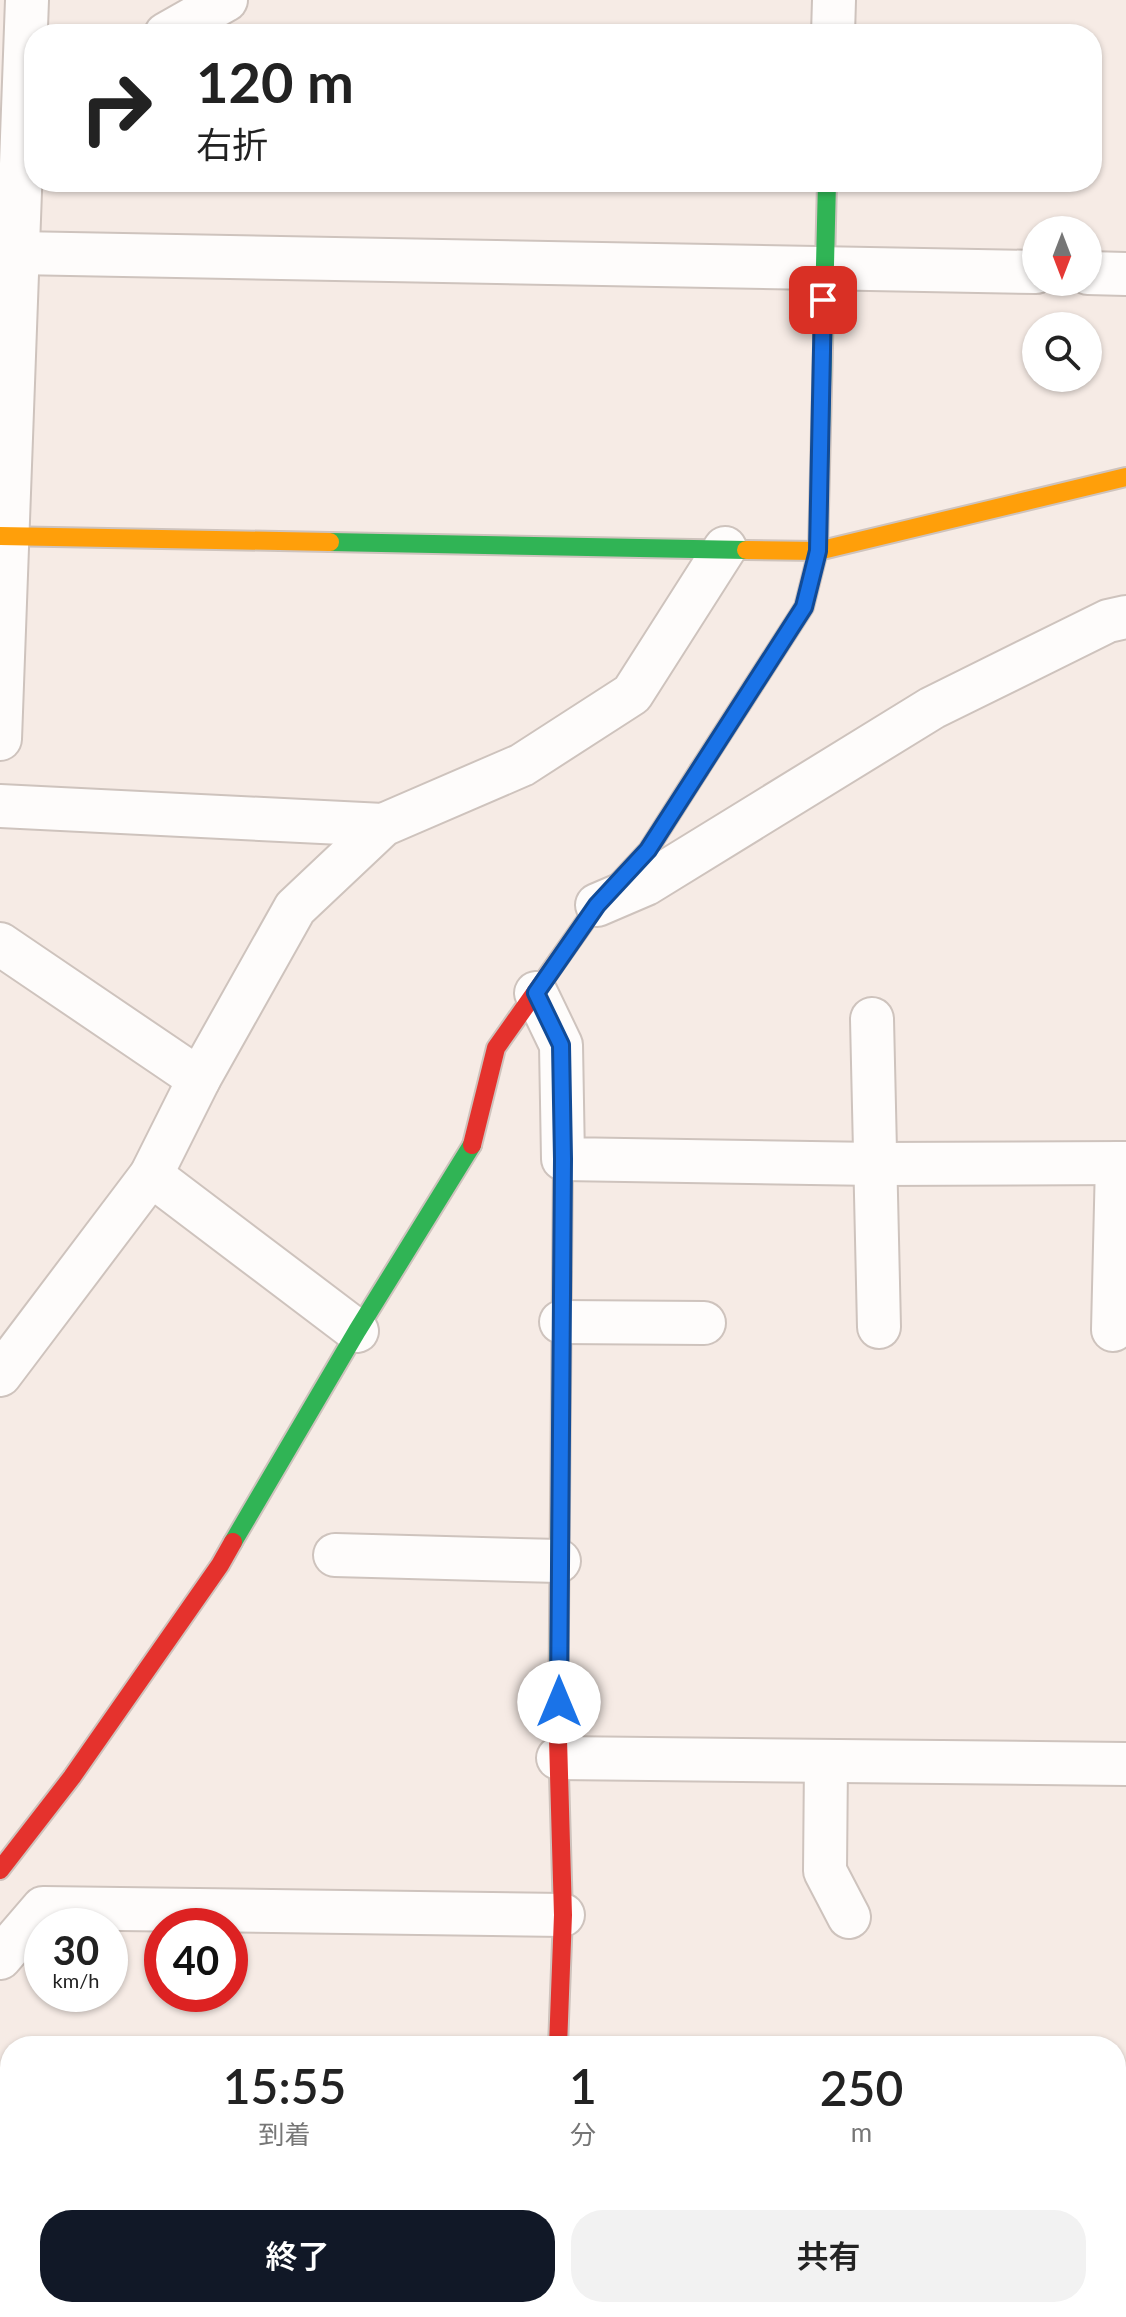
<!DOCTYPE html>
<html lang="ja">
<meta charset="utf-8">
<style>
:root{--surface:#fff;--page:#f2f2f2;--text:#222;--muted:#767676;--accent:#111827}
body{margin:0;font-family:Lato,"Noto Sans JP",sans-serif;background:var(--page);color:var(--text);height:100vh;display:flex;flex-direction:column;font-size:30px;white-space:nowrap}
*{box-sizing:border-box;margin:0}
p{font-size:26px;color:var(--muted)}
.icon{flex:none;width:44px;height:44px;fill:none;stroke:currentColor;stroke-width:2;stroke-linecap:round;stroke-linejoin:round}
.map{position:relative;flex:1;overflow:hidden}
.drawer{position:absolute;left:0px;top:2036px;width:1126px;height:282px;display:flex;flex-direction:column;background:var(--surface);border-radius:32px 32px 0 0;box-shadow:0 2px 6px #0004}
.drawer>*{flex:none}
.top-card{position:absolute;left:24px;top:24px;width:1078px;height:168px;border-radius:32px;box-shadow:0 2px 6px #0004;background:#fff;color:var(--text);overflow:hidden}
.needle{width:52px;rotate:180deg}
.controls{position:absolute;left:1022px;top:216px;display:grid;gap:16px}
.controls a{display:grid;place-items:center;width:80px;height:80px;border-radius:50%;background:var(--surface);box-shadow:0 2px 6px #0004;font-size:40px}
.speed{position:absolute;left:24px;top:1908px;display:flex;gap:16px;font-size:40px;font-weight:700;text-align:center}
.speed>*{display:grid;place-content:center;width:104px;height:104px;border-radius:50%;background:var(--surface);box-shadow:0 2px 6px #0004;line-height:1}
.speed small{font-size:20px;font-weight:400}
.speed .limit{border:12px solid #d22;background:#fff;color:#111}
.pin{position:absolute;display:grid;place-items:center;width:68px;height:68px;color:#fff;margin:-34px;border-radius:16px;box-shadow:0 4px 12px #0006}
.me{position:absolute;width:88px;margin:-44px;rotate:0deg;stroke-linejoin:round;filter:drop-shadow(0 0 6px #0008)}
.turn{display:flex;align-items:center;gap:28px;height:168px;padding:0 40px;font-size:36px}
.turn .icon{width:104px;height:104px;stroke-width:2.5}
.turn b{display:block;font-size:56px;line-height:68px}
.eta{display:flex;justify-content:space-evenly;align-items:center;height:136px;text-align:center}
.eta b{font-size:48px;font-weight:600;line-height:56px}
.cta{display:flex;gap:16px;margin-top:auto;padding:16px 40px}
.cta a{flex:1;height:92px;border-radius:32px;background:var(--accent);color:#fff;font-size:32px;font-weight:600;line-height:92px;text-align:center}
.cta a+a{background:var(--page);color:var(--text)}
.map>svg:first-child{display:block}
</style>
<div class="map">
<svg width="1126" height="2317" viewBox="0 0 1126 2317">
<rect width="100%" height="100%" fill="#f6ebe5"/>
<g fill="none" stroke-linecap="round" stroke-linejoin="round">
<g stroke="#cec3bd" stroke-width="46">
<g id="street">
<polyline points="166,34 226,0"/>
<polyline points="833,34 834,0"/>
<polyline points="17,253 1036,272"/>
<polyline points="1088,273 1126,274"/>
<polyline points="0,739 27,0"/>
<polyline points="0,806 383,825"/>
<polyline points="597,905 646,884 932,708 1108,621 1126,617"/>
<polyline points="0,944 199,1079"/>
<polyline points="536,993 561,1045 563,1159 876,1164 1126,1163"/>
<polyline points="872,1019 879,1327"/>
<polyline points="151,1175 357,1331"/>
<polyline points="561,1322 704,1323"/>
<polyline points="1113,1330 1117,1163"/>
<polyline points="0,1375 151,1175 199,1079 295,908 383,825 522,765 632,694 725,548"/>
<polyline points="335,1555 559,1561"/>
<polyline points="558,1758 1126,1764"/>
<polyline points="826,1761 825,1871 849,1917"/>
<polyline points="0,1958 43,1908 563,1915"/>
<polyline points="0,2101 10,2101"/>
<polyline points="0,2304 10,2304"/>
<polyline points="837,2308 837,2317"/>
</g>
</g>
<g stroke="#cec3bd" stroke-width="22">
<g id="fast">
<polyline points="330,542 746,550"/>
<polyline points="699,770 804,607 818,551 827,182"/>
<polyline points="233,1542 357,1331 472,1145"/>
<polyline points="558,1739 563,1159"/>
</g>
</g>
<g stroke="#cec3bd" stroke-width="22">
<g id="slow">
<polyline points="0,536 330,542"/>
<polyline points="746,550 818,551 1126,477"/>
<polyline points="555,2308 555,2317"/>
</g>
</g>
<g stroke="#cec3bd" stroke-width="22">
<g id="jam">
<polyline points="472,1145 496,1048 597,905 648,850 699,770"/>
<polyline points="0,1870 72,1777 220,1565 233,1542"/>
<polyline points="558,2046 563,1915 558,1739"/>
</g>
</g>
<use href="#street" stroke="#fefcfb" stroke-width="42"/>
<use href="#fast" stroke="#30b455" stroke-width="18"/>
<use href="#slow" stroke="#ff9f0a" stroke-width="18"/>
<use href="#jam" stroke="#e5322d" stroke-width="18"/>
</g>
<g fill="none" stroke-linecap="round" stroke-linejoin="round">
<g stroke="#114b97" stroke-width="20">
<polyline id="route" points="559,1702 563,1159 561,1045 536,993 597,905 648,850 804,607 818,551 823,300"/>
</g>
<use href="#route" stroke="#1a73e8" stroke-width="14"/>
</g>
</svg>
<div class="controls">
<a><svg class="needle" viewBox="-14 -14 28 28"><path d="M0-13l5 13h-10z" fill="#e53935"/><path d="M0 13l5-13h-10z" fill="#767676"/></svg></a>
<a><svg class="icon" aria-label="search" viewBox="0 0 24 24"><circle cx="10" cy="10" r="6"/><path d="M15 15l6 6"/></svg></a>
</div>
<div class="speed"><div>30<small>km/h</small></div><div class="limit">40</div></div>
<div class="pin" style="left:823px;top:300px;background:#d93025"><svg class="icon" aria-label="arrive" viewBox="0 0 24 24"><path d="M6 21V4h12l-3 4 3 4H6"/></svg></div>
<svg class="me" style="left:559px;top:1702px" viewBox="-20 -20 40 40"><circle r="19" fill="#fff"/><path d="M0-13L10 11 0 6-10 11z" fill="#1a73e8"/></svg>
<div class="top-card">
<div class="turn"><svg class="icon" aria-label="right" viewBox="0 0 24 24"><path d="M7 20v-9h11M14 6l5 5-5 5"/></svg><div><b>120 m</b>右折</div></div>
</div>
<section class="drawer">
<div class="eta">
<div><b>15:55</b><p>到着</p></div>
<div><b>1</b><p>分</p></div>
<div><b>250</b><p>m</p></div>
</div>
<div class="cta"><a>終了</a><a>共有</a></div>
</section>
</div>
